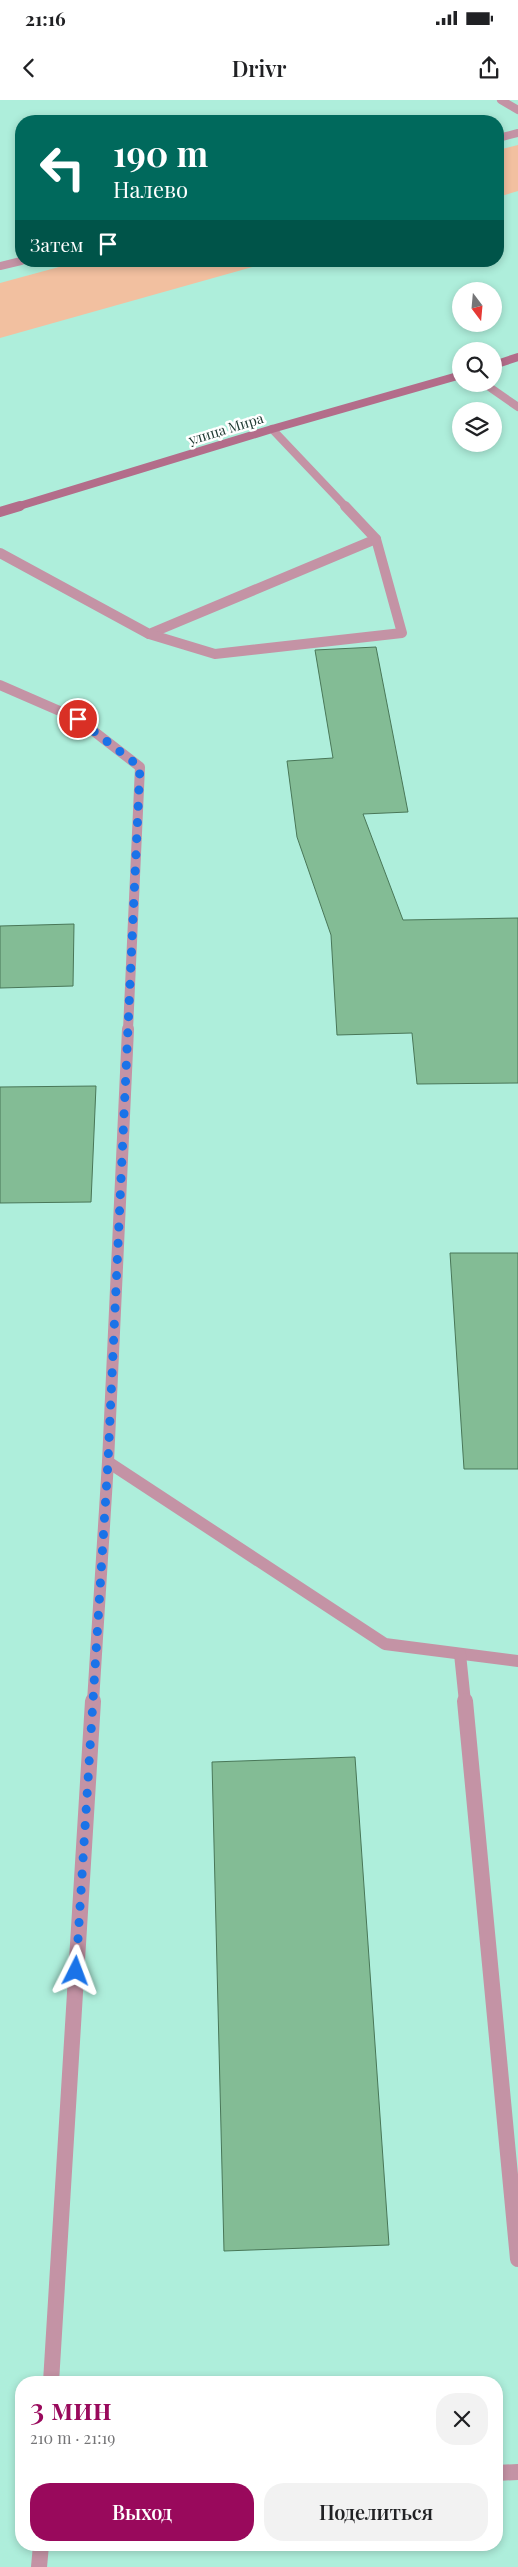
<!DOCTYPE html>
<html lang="ru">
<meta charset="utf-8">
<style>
:root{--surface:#fff;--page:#f2f2f2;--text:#202124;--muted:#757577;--accent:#99095c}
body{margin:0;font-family:"Playfair Display",serif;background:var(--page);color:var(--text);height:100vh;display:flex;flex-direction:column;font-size:19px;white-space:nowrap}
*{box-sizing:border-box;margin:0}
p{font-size:16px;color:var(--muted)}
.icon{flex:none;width:28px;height:28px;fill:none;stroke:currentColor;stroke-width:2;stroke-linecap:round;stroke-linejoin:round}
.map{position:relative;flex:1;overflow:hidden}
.side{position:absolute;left:15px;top:2276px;width:488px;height:175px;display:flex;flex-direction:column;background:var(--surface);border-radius:20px;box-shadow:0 2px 8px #0003}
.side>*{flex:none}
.guide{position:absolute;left:15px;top:15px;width:489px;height:152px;border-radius:20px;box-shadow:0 2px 8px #0003;background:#00695c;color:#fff;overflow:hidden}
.needle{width:32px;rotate:164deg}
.buttons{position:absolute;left:452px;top:182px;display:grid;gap:10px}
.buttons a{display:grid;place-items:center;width:50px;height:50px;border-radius:50%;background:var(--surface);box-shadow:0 2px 8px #0003;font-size:25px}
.pin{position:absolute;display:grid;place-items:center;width:42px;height:42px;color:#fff;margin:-21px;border:2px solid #fff;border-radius:50%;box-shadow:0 1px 5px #0007}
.me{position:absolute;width:55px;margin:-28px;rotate:3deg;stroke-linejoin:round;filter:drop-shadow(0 0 4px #0008)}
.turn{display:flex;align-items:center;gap:18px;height:105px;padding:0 15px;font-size:22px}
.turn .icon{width:65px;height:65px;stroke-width:2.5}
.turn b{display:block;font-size:35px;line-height:42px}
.then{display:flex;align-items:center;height:48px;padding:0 15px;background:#0003;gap:10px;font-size:19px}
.round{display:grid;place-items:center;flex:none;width:52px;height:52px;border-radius:20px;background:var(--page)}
.headline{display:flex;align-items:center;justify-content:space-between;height:85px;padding:0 15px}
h1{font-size:30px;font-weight:600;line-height:38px;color:var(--accent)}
.cta{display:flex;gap:10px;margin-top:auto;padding:10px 15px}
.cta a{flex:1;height:58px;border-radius:20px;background:var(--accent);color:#fff;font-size:20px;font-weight:600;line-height:58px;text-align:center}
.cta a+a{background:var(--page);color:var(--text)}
.status{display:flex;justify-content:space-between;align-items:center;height:35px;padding:0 25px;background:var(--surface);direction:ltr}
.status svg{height:14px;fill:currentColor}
header{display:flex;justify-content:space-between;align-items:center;height:65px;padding:0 15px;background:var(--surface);font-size:22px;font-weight:600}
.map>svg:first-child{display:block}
</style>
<div class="status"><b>21:16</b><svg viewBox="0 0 49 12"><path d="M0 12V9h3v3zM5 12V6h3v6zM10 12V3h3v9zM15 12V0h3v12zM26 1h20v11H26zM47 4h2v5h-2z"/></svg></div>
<header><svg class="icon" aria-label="back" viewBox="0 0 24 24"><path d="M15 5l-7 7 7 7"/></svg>Drivr<svg class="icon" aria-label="share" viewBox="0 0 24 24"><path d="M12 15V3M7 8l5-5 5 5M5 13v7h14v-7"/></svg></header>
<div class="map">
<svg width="518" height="2467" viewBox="0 0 518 2467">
<rect width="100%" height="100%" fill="#aeeedb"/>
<g fill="#f2c0a0">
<polygon points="518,45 518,91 498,97 498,50"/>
<polygon points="81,161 274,161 0,238 0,183"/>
</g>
<g fill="#83bc95" stroke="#497758">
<polygon points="376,547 408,712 363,714 403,820 518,818 518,983 417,984 412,933 337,935 331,835 297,737 287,661 333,658 315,550"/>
<polygon points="74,824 73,886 0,888 0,826"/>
<polygon points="96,986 91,1102 0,1103 0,987"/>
<polygon points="450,1153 518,1153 518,1369 464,1369"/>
<polygon points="355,1657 389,2145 224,2151 212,1662"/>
</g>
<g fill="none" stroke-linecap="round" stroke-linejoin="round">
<g stroke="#c493a5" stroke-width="8">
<polyline points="485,284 518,307"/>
<polyline points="272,329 346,407"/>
</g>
<g stroke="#c493a5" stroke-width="10">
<polyline points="0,453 149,534 376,439 345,406"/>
<polyline points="149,534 215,554 402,533 376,439"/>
</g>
<g stroke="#c493a5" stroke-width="12">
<polyline points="108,1362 385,1544 518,1561"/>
<polyline points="460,1554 465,1602"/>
</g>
<g stroke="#c493a5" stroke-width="16">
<polyline points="465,1601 518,2159"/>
<polyline points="496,2373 518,2372"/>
</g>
<g stroke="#c493a5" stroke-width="8">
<polyline points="501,0 518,10"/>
<polyline points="498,38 518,33"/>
<polyline points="0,166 21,161"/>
</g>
<polyline stroke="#c493a5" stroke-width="10" points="0,585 78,619 140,667 128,930"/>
<polyline stroke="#c493a5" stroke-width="12" points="93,1602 108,1362 128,929"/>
<g stroke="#c493a5" stroke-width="16">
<polyline points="51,2282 93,1601"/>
<polyline points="39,2467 41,2445"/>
</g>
<g stroke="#b36d8a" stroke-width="8">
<polyline points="494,265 518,257"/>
<polyline points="16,407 272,329 461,275"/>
</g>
<polyline stroke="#b36d8a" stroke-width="10" points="0,412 20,406"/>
</g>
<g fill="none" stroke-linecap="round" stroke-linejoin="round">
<polyline stroke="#1a73e8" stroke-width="9" stroke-dasharray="0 16.2" points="76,1871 108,1362 140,667 78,619"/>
</g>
<g text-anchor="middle" stroke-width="5" stroke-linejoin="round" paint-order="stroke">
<g font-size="14" fill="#203a33" stroke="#fff">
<text transform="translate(226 329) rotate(-17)" y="5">улица Мира</text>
</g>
</g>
</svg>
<div class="buttons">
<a><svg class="needle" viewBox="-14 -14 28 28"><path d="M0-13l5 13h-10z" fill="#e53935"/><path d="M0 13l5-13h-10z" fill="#757577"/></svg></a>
<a><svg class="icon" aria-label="search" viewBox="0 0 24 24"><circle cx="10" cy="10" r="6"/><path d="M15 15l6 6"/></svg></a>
<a><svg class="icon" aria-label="layers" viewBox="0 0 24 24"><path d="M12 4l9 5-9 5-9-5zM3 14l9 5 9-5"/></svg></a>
</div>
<div class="pin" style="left:78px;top:619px;background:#d93025"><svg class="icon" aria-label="arrive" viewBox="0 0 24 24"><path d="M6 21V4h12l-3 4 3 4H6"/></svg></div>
<svg class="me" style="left:76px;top:1871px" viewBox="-20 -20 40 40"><path d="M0-17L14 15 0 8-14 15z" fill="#1a73e8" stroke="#fff" stroke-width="4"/></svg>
<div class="guide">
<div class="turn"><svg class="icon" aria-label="left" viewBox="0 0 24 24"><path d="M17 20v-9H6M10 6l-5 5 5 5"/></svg><div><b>190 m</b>Налево</div></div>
<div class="then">Затем<svg class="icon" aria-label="arrive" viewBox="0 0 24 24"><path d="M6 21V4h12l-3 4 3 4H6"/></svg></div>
</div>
<section class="side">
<div class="headline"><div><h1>3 мин</h1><p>210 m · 21:19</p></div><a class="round"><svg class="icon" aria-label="close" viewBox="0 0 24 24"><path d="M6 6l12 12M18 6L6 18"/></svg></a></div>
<div class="cta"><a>Выход</a><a>Поделиться</a></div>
</section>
</div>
